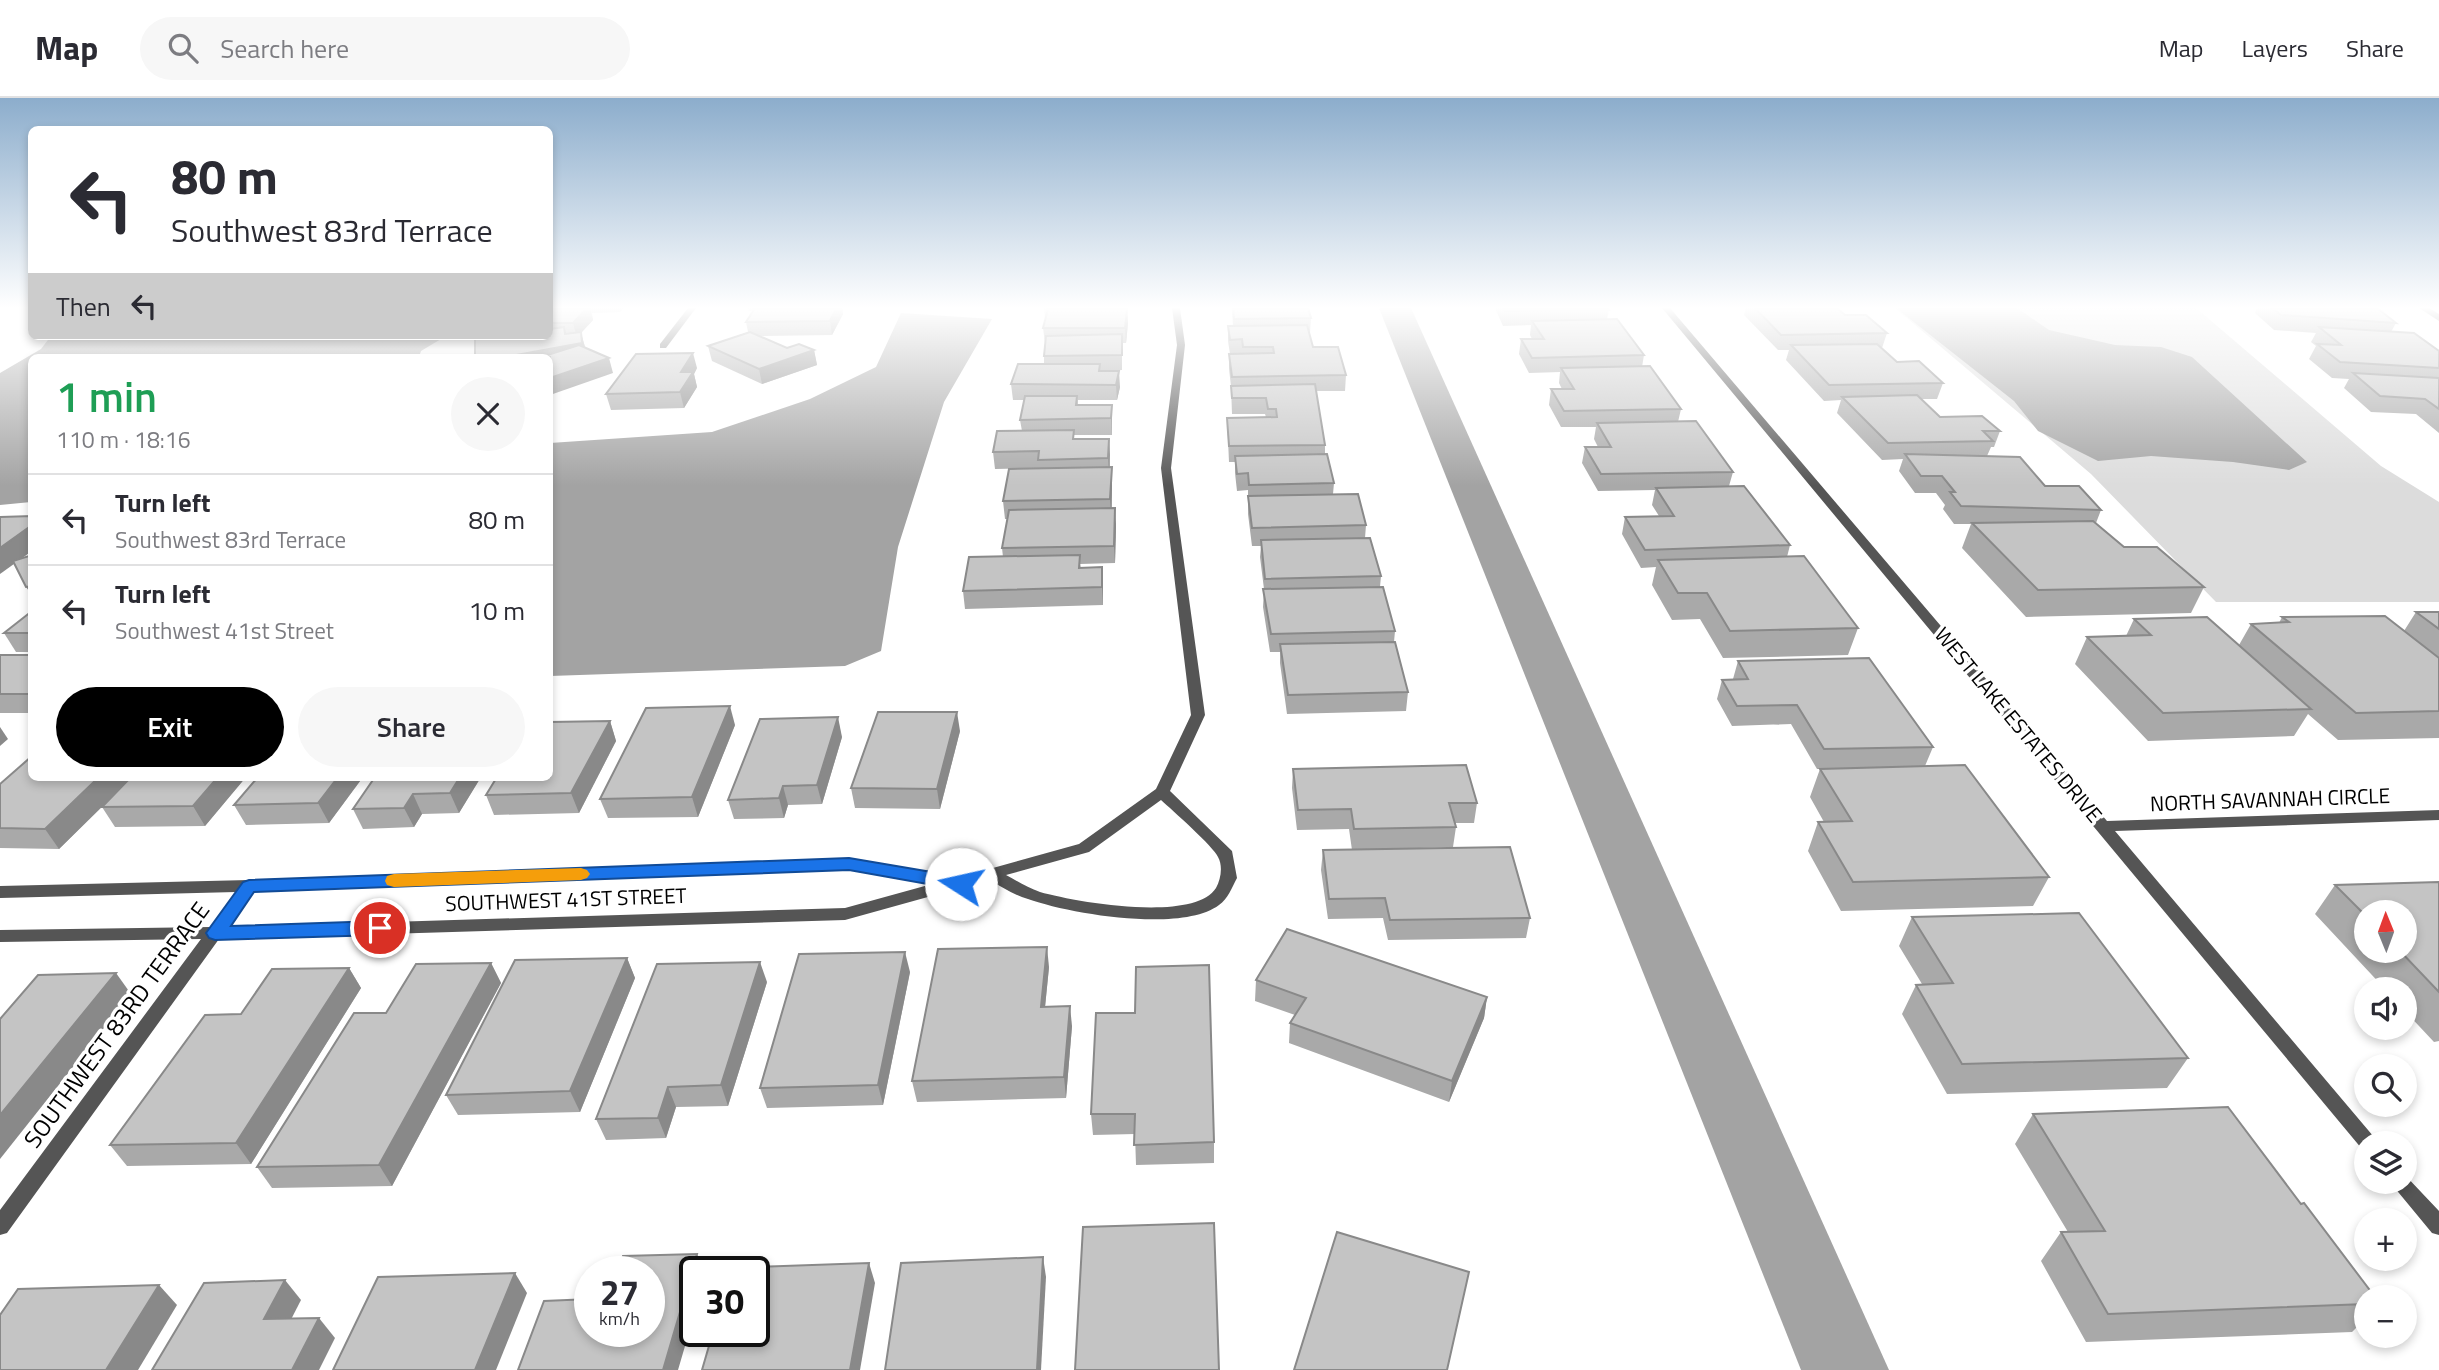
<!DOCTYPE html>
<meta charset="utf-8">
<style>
:root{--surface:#fff;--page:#f7f7f7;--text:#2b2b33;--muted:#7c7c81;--line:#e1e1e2;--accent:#000}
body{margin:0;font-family:"Titillium Web",sans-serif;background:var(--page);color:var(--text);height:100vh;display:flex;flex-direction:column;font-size:26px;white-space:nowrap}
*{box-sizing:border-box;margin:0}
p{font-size:23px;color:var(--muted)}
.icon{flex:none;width:38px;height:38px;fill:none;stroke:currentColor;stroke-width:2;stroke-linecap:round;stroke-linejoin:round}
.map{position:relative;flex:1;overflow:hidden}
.drawer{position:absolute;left:28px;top:256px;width:525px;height:427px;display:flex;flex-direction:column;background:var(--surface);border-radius:10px;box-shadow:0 4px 10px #0003}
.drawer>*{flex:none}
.guide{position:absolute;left:28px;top:28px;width:525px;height:214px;border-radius:10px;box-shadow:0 4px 10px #0003;background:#fff;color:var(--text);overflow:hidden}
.needle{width:46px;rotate:359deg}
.tools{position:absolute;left:2354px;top:802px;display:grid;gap:14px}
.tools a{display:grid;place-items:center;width:63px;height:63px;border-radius:50%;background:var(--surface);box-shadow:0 4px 10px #0003;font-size:35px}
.speed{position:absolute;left:574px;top:1158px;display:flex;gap:14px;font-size:35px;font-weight:700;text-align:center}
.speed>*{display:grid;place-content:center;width:91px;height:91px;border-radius:50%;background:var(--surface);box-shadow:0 4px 10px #0003;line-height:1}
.speed small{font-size:18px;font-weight:400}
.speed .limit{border:4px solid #111;border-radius:10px;background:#fff;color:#111}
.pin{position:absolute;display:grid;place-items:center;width:60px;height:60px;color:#fff;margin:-30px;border:4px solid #fff;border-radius:50%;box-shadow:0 2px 7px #0007}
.me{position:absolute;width:77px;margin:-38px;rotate:280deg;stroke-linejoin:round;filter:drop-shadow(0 0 5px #0008)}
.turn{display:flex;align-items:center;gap:24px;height:147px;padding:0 28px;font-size:32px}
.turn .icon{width:91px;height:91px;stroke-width:2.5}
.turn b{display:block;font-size:49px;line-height:60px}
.then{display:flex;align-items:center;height:66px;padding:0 28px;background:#0003;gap:14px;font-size:26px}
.round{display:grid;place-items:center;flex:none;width:74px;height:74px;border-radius:37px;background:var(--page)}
.summary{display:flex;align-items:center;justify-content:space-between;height:119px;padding:0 28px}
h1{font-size:42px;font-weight:600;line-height:52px;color:#1e9e55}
.action{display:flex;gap:14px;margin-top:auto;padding:14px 28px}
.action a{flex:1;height:80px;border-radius:42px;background:var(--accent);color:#fff;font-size:28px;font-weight:600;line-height:80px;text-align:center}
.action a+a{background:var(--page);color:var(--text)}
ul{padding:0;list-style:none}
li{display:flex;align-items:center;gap:21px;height:91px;padding:0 28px;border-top:2px solid var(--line)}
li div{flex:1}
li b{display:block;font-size:26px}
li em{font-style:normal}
header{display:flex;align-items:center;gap:42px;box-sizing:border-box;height:98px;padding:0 35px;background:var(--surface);border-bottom:2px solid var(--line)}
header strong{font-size:33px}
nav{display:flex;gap:38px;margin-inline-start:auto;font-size:24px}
.search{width:490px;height:63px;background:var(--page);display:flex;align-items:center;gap:18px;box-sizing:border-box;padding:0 24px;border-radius:38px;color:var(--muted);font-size:26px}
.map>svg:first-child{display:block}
</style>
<header>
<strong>Map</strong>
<div class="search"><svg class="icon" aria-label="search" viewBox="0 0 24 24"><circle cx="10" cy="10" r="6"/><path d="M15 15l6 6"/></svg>Search here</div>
<nav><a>Map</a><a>Layers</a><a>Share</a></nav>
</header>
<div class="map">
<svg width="2439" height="1272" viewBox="0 0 2439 1272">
<rect width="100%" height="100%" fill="#fff"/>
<polygon fill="#dcdcdc" points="1895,210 2196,210 2381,368 2439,404 2439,504 2216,504 2091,376"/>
<g fill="#a3a3a3">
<polygon points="1896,210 2017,210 2049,232 2115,247 2161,249 2192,259 2307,364 2289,372 2233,364 2151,358 2098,363 2038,333 2014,303"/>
<polygon points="901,215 992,221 944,304 898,449 881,553 845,568 550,578 550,345 712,334 810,301 876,269"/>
<polygon points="51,238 446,238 421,253 419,259 32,259 31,404 0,407 0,275 41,251"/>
</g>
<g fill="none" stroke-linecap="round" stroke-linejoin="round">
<polygon fill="#a3a3a3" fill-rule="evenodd" points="1379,210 1411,210 1889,1272 1801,1272"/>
<g fill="#555" fill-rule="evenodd">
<polygon points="688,210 696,210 666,250 660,250 660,246"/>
<path d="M1172,210H1180L1185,247L1171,370L1205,617L1170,693L1232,753L1237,780C1232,789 1228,801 1219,807C1182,835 1070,816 1028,801C1014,797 1002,789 989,782L845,822L219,841L7,1135L0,1137V1112L201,841L0,844V832L210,829L236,794L0,800V788L249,782L849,761L957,780L1079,746L1156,691L1191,617L1161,370L1177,247ZM1161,702C1172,712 1214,749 1218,759C1223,768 1221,781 1216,790C1194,825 1075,804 1040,794C1028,790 1017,783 1006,777L1089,754ZM849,771L932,786L845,810L228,829L254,793Z"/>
<polygon points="1662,210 1670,210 2107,723 2439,712 2439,722 2115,733 2379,1045 2366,1045 2366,1052 2362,1051"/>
<polygon points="2419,210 2429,210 2439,216 2439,223"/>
<polygon points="2404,1076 2439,1113 2439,1137 2432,1135 2394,1089 2391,1083 2404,1083"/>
</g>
</g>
<g fill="#a9a9a9" fill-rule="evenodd">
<polygon points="550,210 624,210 620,214 592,215 593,222 581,235 585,249 613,275 550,238"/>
<polygon points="748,210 842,210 843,216 832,237 760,238 787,250 814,252 817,267 762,286 712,263 708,248 748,234 746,224 753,213 749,213"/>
<polygon points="1044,210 1119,210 1119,211 1127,211 1128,225 1126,245 1122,245 1122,272 1100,272 1120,289 1117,302 1078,302 1078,307 1112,307 1112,337 1074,337 1074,341 1109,341 1110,369 1112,369 1112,410 1116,427 1115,465 1080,466 1081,470 1103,487 1103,507 965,511 963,493 1003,459 1002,450 1008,421 1005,421 1003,403 1039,370 995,371 993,354 1022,333 1020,322 1024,302 1013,302 1011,286 1044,266 1044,258 1045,245 1043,230 1046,219 1045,219"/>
<polygon points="1232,210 1308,210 1311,220 1310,235 1309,235 1313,249 1346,277 1345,293 1316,293 1325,347 1325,357 1334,385 1333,396 1366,427 1365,440 1381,478 1380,489 1395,533 1394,544 1408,594 1406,613 1287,616 1280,565 1280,554 1270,554 1263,509 1264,491 1260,459 1261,448 1252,448 1248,416 1248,392 1237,393 1235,375 1235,364 1229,364 1227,320 1266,319 1265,316 1232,316 1231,288 1229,271 1229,256 1230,256 1228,243 1228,228 1233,228"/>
<polygon points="1495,210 1608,210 1609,212 1607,221 1644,257 1642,269 1681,311 1678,324 1733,374 1729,388 1790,447 1787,459 1858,530 1848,557 1723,560 1700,521 1672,522 1652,487 1656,469 1641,470 1622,436 1625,419 1659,418 1652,407 1655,392 1598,393 1582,365 1585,349 1598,349 1594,341 1596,329 1561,329 1549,307 1551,291 1562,291 1559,285 1560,274 1529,275 1519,256 1521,241 1532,241 1530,237 1531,227 1503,228"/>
<polygon points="1746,210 1837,210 1845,217 1887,235 1882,250 1897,264 1943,285 1937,301 1920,301 1940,319 2000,333 1994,349 1991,349 1987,358 2045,388 2101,412 2096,425 2124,449 2204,489 2191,515 2026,519 1962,450 1971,426 1954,426 1943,411 1945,407 1936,395 1915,395 1899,373 1903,361 1882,362 1837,315 1841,302 1824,303 1786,262 1789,252 1778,252 1744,217"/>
<polygon points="2257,210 2377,210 2396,225 2391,234 2439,253 2439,335 2416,316 2371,314 2344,290 2349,281 2332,280 2309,261 2316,248 2311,244 2316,235 2274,232 2255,215"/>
<polygon points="697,270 694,276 697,289 684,310 611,312 606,296"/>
<polygon points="32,513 32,554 16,554 4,535"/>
<polygon points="2416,514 2439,514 2439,640 2338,642 2308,616 2294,638 2148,643 2075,566 2087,539 2126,538 2134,521 2239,547 2251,526 2279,525 2282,519 2404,533"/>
<rect x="0" y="557" width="32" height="58"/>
<polygon points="1738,563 1933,649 1925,668 2049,779 2033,808 1841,813 1808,753 1818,724 1824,724 1810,699 1820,671 1817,671 1791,626 1732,628 1717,601 1722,582 1733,581"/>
<polygon points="610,623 616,643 579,715 494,717 486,697"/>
<polygon points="735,627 698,719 608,720 600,701"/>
<polygon points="960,633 940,711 855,710 851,690"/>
<polygon points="842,639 822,706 788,707 784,720 734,721 728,702"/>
<polygon points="1293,671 1477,705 1474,725 1455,725 1456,729 1453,749 1352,752 1349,731 1297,732 1292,690"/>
<polygon points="246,679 205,728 115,729 102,709 108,703 59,751 0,750 0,686"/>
<polygon points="363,679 329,725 246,727 234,707"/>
<polygon points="375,679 481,679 459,715 422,716 414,729 363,731 353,711"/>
<polygon points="1323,752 1530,820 1526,840 1388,842 1383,820 1328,821 1321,772"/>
<path d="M2439,784V943L2434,944L2404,912V891H2385L2315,816L2335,787ZM2366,814L2404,852H2366Z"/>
<polygon points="1912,819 2188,960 2167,990 1947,996 1902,916 1916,887 1922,886 1899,848"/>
<polygon points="627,860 635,880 580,1014 458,1017 446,997"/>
<polygon points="491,865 501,885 392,1088 272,1090 257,1069 386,915"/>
<polygon points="1049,869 1045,909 1072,928 1066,1000 917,1004 912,983"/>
<polygon points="349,870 361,890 251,1066 127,1068 110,1047 241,916"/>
<polygon points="910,874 883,1007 767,1010 760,990"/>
<polygon points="1256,882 1487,899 1484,920 1449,1004 1289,945 1290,925 1295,917 1255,903"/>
<polygon points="767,884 728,1008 676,1009 666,1040 606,1042 596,1021"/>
<polygon points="1096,915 1214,1044 1214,1065 1136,1067 1135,1036 1093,1037 1091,1016"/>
<polygon points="2033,1016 2366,1199 2366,1220 2352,1234 2086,1244 2041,1163 2061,1134 2068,1134 2015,1046"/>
</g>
<g fill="#898989">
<polygon points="587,210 590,210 593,222 581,235 585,249 550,259 506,259 565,236 564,229 569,244 577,240 573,225"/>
<polygon points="836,210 842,210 843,216 832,237 830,223"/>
<polygon points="1127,211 1128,225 1126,245 1125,230"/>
<polygon points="814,252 817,267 762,286 759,271"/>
<polygon points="693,255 697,270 694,276 697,289 684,310 680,294 681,274"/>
<polygon points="609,260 613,275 550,297 550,280"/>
<polygon points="1119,273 1120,289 1117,302 1116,287"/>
<polygon points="1112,307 1112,337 1111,320"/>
<polygon points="1109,341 1110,357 1109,377 1108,360"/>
<polygon points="1112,369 1112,385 1111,418 1110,401"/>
<polygon points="1115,410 1116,427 1115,465 1114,448"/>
<polygon points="32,427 32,453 0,476 0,450"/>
<polygon points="1102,469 1103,487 1103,507 1102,489"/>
<polygon points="32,488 32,497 26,489"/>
<polygon points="730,608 735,627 698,719 692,699"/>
<polygon points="957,614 960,633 940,711 937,691"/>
<polygon points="838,619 842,639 822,706 817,687"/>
<polygon points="610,623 616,643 579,715 571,695"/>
<polygon points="0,629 8,641 0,648"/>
<polygon points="99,679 132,679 59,751 45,731"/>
<polygon points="218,679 246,679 205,728 193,708"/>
<polygon points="338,679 363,679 329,725 318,705"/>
<polygon points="460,679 481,679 459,715 450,695"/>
<polygon points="783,688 788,707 784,720 779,700"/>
<polygon points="413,696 422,716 414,729 404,710"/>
<polygon points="1047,849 1049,869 1043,929 1041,909"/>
<polygon points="905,854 910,874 883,1007 878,987"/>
<polygon points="627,860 635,880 580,1014 570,993"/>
<polygon points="760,864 767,884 728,1008 721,987"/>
<polygon points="491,865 501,885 392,1088 379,1067"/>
<polygon points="349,870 361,890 251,1066 236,1045"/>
<polygon points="116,875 131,896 0,1061 0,1017"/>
<polygon points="1487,899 1484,920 1449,1004 1452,983"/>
<polygon points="1070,908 1072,928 1066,1000 1064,979"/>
<polygon points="668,989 676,1009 666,1040 658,1020"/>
<polygon points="697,1156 705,1174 695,1174 695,1214 678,1272 663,1272"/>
<polygon points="1043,1159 1046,1179 1041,1272 1037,1272"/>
<polygon points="869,1165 875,1185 860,1272 850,1272"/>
<polygon points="515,1175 527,1195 496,1272 475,1272"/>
<polygon points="285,1182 301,1202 281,1241 264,1221"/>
<polygon points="159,1187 177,1207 138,1272 106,1272"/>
<polygon points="319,1220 335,1240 319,1272 292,1272"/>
</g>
<g fill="#c4c4c4" stroke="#898989" stroke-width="2">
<polygon points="550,210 587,210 573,225 550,225"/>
<polygon points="755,210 836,210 830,223 746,224"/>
<polygon points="1233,210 1308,210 1311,220 1234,221"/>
<polygon points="1504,210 1608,210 1609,212 1505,213"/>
<polygon points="1755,210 1837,210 1845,217 1866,217 1887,235 1781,237"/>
<polygon points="2272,210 2377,210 2396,225 2281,217"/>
<polygon points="1048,211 1127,211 1125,230 1043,230"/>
<polygon points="1617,221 1644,257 1532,260 1521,241 1544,241 1532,223"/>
<polygon points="1307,227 1313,249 1338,249 1346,277 1232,279 1229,256 1274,255 1273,249 1243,249 1242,241 1230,242 1228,228"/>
<polygon points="564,229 565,236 581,234 582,245 506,259 475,259 475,241 497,238 550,238 550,231"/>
<polygon points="2319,229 2414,235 2439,253 2439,270 2340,264 2317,246 2341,247"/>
<polygon points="750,234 787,250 799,246 814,252 759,271 708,248"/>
<polygon points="1122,236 1122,257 1044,258 1046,238"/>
<polygon points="1877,246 1897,264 1919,263 1943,285 1829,287 1791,247"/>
<polygon points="579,247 609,260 550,280 550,259 541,259"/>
<polygon points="693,255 681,274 693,274 680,294 606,296 636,256"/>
<polygon points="1018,266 1100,266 1099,273 1119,273 1116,287 1011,286"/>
<polygon points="1650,268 1681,311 1564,313 1551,291 1574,291 1561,270"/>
<polygon points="2353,275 2439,280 2439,311 2425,301 2380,298"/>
<polygon points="1315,286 1325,347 1229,348 1227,320 1277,319 1276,311 1268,311 1266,300 1232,300 1231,288"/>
<polygon points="1917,297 1940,319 1982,318 2000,333 1983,333 1993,343 1888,345 1842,299"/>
<polygon points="1025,298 1077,298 1076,307 1112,307 1111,320 1020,322"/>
<polygon points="1696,323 1733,374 1601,376 1585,349 1611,349 1597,325"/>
<polygon points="1074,332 1073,341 1109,341 1108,360 1038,362 1039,353 993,354 997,333"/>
<polygon points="1327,356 1334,385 1249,387 1248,375 1237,376 1235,358"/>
<polygon points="1905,356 2020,359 2045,388 2079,388 2101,412 1961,408 1950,394 1955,394 1942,378 1921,378"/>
<polygon points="1112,369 1110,401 1003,403 1009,371"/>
<polygon points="1744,388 1790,447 1645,452 1625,419 1674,418 1656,390"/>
<polygon points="1358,396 1366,427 1252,430 1248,398"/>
<polygon points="1115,410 1114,448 1002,450 1009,412"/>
<polygon points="32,418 32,427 0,450 0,419"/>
<polygon points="2093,423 2124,449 2157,449 2204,489 2038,492 1972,425"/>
<polygon points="1370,440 1381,478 1265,481 1261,442"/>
<polygon points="32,457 32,488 26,489 13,463"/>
<polygon points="1080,457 1079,470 1102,469 1102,489 963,493 969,459"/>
<polygon points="1804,458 1858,530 1730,533 1707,495 1678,495 1658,462"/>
<polygon points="1383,489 1395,533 1271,536 1263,491"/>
<polygon points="32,513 32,535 4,535"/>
<polygon points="2416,514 2439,514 2439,531"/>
<polygon points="2385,518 2439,560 2439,613 2356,615 2251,526 2289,524 2282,519"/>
<polygon points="2207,519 2311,611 2163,615 2087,539 2151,537 2134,521"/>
<polygon points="1395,544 1408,594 1288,597 1280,546"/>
<rect x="0" y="557" width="32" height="39"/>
<polygon points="1869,560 1933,649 1824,651 1797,607 1737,608 1722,582 1748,581 1738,563"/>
<polygon points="730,608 692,699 600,701 646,610"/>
<polygon points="878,614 957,614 937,691 851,690"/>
<polygon points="838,619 817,687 783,688 779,700 728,702 760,621"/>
<polygon points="610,623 571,695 486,697 497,679 550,679 550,624"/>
<polygon points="32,658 32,679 99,679 45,731 0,730 0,686"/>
<polygon points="1466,667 1477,705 1449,705 1456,729 1354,731 1351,711 1298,712 1293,671"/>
<polygon points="1965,667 2049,779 1853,784 1818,724 1852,723 1820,671"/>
<polygon points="131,679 218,679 193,708 102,709"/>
<polygon points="258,679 338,679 318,705 234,707"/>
<polygon points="375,679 460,679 450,695 413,696 404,710 353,711"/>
<polygon points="1510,749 1530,820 1390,822 1385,800 1329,801 1323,752"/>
<polygon points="2439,784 2439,894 2399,852 2404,852 2404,814 2366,814 2366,818 2335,787"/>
<polygon points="2079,815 2188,960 1962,966 1916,887 1953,885 1912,819"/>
<polygon points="1287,831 1487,899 1452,983 1290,925 1306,900 1256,882"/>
<polygon points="1047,849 1041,909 1070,908 1064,979 912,983 938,851"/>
<polygon points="905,854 878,987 760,990 799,856"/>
<polygon points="627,860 570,993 446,997 515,862"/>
<polygon points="760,864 721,987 668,989 658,1020 596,1021 657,866"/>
<polygon points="491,865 379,1067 257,1069 354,915 386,915 416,866"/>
<polygon points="1209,867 1214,1044 1134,1047 1135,1016 1091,1016 1096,915 1135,915 1136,869"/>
<polygon points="349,870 236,1045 110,1047 205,917 241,916 272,871"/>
<polygon points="116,875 0,1017 0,921 38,877"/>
<polygon points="2228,1009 2301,1106 2304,1105 2375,1199 2366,1199 2366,1206 2108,1216 2061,1134 2105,1133 2033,1016"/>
<polygon points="1214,1125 1219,1272 1075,1272 1083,1129"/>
<polygon points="1337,1134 1469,1174 1447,1272 1294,1272"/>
<polygon points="697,1156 663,1272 518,1272 544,1203 590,1201 590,1234 649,1234 649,1174 617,1174 623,1158"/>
<polygon points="1043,1159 1037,1272 885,1272 901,1165"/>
<polygon points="869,1165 850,1272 702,1272 713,1234 754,1234 754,1174 729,1174 730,1170"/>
<polygon points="515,1175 475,1272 333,1272 378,1179"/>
<polygon points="285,1182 264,1221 319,1220 292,1272 152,1272 204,1185"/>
<polygon points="159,1187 106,1272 0,1272 0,1217 18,1191"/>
</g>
<linearGradient id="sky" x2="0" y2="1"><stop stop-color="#8cadcc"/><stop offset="0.54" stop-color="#fff"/><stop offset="1" stop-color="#fff" stop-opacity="0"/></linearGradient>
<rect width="2439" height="388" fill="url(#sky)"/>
<polygon fill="#1a73e8" stroke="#114b97" stroke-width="2" points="849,760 961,779 967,781 970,786 967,790 961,792 849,772 254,794 231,828 380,823 386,825 389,830 386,835 380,837 215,842 209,840 206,835 243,784 249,782"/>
<polygon fill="#f59e0b" points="581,770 587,772 590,776 587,780 581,782 394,789 387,787 385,783 387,778 394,776"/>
<g text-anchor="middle" stroke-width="7" stroke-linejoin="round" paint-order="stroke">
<g font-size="21" fill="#000" stroke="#fff">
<text transform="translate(2018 627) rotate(50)" y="7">WEST LAKE ESTATES DRIVE</text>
<text transform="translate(2270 702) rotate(-2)" y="7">NORTH SAVANNAH CIRCLE</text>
<text transform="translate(566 802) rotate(-2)" y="7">SOUTHWEST 41ST STREET</text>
</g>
<g font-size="24" fill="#000" stroke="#fff">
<text transform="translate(117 927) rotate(-54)" y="8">SOUTHWEST 83RD TERRACE</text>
</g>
</g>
</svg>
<div class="tools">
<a><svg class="needle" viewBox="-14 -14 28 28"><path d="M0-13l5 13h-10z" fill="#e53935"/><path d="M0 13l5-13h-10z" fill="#7c7c81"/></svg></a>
<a><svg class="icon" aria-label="sound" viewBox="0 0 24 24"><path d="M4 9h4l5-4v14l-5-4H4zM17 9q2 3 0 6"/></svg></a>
<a><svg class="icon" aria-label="search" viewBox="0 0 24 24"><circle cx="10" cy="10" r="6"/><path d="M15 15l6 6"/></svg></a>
<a><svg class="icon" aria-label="layers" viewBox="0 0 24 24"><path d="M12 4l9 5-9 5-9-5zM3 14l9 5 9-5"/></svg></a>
<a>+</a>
<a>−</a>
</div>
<div class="speed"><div>27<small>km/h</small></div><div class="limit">30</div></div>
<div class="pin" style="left:380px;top:830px;background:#d93025"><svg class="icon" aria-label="arrive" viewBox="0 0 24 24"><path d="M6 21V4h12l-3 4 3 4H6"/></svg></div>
<svg class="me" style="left:961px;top:786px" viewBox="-20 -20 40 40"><circle r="19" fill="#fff"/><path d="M0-13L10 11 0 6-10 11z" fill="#1a73e8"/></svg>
<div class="guide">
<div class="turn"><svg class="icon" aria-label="left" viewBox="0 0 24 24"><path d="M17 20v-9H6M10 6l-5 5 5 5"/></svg><div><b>80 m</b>Southwest 83rd Terrace</div></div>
<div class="then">Then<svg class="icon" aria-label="left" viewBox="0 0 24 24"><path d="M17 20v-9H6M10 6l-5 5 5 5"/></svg></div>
</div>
<section class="drawer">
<div class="summary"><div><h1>1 min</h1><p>110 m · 18:16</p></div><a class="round"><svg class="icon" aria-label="close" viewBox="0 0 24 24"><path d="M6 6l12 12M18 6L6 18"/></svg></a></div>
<ul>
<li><svg class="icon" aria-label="left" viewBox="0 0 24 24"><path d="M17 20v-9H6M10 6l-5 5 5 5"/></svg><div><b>Turn left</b><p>Southwest 83rd Terrace</p></div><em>80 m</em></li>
<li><svg class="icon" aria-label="left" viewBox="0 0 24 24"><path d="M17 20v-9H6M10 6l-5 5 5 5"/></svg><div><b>Turn left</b><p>Southwest 41st Street</p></div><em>10 m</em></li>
</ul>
<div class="action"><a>Exit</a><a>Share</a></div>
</section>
</div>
